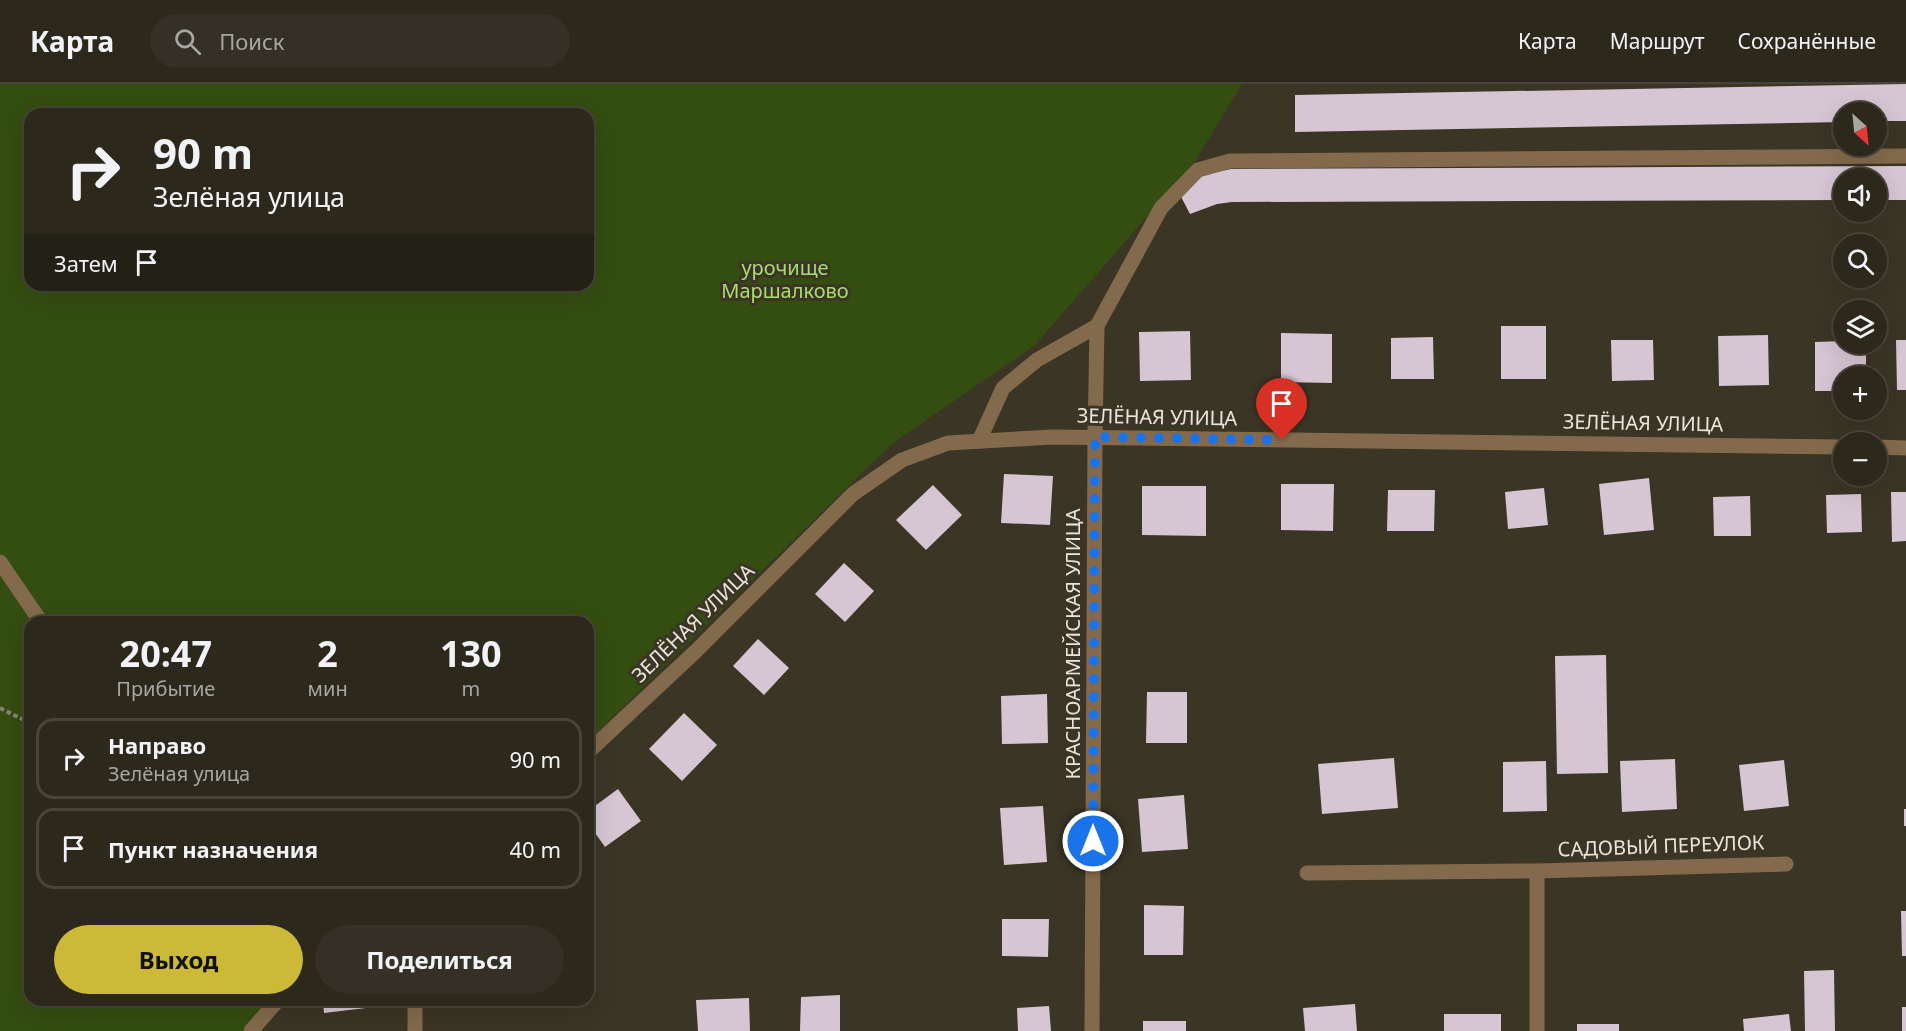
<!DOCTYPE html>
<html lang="ru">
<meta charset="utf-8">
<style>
:root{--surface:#2c281c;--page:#343025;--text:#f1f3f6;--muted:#a6a6a3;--line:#48443b;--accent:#cdb938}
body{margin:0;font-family:"Noto Sans",sans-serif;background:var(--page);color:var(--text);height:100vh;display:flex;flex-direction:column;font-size:22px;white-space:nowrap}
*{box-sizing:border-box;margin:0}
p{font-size:20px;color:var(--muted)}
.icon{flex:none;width:33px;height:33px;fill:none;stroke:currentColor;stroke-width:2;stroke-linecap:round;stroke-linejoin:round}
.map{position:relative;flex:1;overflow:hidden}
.details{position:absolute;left:24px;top:532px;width:570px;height:390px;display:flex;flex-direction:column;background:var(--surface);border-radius:18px;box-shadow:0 6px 24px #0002,0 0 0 2px var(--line)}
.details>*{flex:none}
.banner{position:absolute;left:24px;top:24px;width:570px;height:183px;border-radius:18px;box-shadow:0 6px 24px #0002,0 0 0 2px var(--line);background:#2c281c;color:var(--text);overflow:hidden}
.needle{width:39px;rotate:153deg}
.buttons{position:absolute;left:1833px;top:18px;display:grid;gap:12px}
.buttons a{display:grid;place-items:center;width:54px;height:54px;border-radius:50%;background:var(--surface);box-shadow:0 6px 24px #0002,0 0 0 2px var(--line);font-size:30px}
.pin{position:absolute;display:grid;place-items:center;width:51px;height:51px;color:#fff;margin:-62px -26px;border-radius:50% 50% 50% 0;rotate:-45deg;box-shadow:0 0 6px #0007}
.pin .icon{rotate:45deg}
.me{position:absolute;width:66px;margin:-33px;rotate:0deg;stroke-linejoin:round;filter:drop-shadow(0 0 4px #0008)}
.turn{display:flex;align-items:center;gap:21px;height:126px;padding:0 30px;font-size:27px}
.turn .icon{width:78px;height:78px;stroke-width:2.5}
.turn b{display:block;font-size:42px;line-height:51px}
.then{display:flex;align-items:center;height:57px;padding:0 30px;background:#0003;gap:12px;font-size:22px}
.eta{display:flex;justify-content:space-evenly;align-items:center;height:102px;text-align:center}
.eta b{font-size:36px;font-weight:700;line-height:42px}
.action{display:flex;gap:12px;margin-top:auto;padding:12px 30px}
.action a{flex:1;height:69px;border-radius:36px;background:var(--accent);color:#111;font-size:24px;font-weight:700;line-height:69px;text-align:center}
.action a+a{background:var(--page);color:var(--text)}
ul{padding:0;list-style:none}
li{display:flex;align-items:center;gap:18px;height:81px;margin:0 12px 9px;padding:0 18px;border:3px solid var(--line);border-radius:18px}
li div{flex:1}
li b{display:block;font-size:22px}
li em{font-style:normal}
header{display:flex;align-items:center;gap:36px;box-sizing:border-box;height:84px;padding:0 30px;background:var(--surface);border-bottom:2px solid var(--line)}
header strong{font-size:28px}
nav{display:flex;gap:33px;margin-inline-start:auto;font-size:21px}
.search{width:420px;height:54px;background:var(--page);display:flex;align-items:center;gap:15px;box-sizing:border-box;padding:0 21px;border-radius:33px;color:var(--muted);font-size:22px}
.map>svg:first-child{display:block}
</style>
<header>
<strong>Карта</strong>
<div class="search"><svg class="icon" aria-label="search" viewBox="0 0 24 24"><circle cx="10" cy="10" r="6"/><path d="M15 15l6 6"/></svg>Поиск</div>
<nav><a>Карта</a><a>Маршрут</a><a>Сохранённые</a></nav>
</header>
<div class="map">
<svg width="1906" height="947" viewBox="0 0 1906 947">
<rect width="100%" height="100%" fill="#3b3526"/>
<path fill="#344d11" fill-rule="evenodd" d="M0,0H1242L1194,79L1034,262L893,359L588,657V538H30V916L275,917L247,947H0ZM30,30H588V201H30Z"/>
<g fill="#d6c5d2">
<polygon points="1906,0 1906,37 1876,37 1876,28 1844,28 1844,38 1295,48 1295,11"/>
<polygon points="1906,82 1906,116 1876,116 1876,94 1844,94 1844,116 1232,118 1217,120 1190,130 1178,107 1193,93 1231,85"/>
<rect x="1501" y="242" width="45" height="53"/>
<polygon points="1190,247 1191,296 1140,297 1139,248"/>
<polygon points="1281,249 1332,250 1332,299 1281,298"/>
<polygon points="1768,251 1769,301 1719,302 1718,252"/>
<polygon points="1433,253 1434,295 1391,295 1391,254"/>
<polygon points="1611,256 1653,256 1654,296 1612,297"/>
<polygon points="1896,256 1906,256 1906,306 1897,306"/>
<polygon points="1844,257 1844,260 1866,260 1866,292 1844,292 1844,307 1815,307 1815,258"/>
<polygon points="1004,390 1053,392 1050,441 1001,439"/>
<polygon points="1649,394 1654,446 1604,451 1599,400"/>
<polygon points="1281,400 1334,400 1333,447 1281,446"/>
<polygon points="933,401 962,431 926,466 896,436"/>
<polygon points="1142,402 1206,402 1206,452 1142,451"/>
<polygon points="1544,404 1548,441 1508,445 1505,408"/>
<polygon points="1388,406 1435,406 1434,447 1387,447"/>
<polygon points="1891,408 1906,408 1906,457 1892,458"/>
<polygon points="1861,410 1862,448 1827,449 1826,411"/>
<polygon points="1750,412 1751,452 1714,452 1713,413"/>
<polygon points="844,479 874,507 845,538 815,510"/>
<polygon points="758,555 789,584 764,611 733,582"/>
<polygon points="1606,571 1608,689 1557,690 1555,572"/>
<polygon points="1147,608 1187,608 1187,659 1146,659"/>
<polygon points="1047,610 1048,659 1002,660 1001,612"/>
<polygon points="684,629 717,661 682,697 649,665"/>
<polygon points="1394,674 1398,724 1322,730 1318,680"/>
<polygon points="1675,675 1677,725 1622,728 1620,677"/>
<polygon points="1784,676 1789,722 1744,727 1739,681"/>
<polygon points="1546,677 1547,727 1503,728 1503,678"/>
<polygon points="618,705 641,737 605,763 588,739 588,727"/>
<polygon points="1184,711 1188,765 1142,768 1138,715"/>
<polygon points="1043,722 1047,778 1004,781 1000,724"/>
<rect x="1904" y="725" width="2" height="17"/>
<polygon points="1144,821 1184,822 1183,871 1144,871"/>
<polygon points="1901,827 1906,827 1906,872 1902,872"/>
<polygon points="1002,835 1049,835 1048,873 1002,872"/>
<polygon points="1834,886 1835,947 1805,947 1804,887"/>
<polygon points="840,911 840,947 800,947 801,913"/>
<polygon points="749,914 750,947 698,947 696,916"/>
<polygon points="323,916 366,916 366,924 324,929"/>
<polygon points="1355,920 1357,947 1305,947 1303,924"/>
<polygon points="1049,922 1051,947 1018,947 1017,924"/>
<rect x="1902" y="923" width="4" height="24"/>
<rect x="1444" y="930" width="57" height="17"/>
<polygon points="1789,930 1791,947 1744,947 1743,935"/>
<rect x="1143" y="937" width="43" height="10"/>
<rect x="1577" y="940" width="42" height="7"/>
</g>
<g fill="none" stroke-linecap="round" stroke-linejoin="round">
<polyline stroke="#888377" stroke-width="4" stroke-dasharray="4.5 3" stroke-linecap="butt" points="0,624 30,639"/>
<g stroke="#836a4c" stroke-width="15">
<polyline points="979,357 1003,304 1037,276 1097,242"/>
<polyline points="1876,363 1906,364"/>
<polyline points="0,478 41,538"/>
<polyline points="588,668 696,567 853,410 902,376 948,359 1053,353 1844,363"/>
<polyline points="1537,787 1786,780"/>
<polyline points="1307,789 1537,787 1537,947"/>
<polyline points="415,916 415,947"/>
<polyline points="251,947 278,916"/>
<polyline points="1092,947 1095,353 1097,242 1161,124 1198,86 1230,77 1906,72"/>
</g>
</g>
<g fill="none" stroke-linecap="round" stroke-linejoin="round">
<polyline stroke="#1a73e8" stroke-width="10" stroke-dasharray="0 18" points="1093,757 1095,353 1282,356"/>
</g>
<g text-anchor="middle" stroke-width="6" stroke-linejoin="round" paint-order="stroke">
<g font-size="20" fill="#a9dc6e" stroke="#3b3526">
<text x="785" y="191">урочище<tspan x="785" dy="23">Маршалково</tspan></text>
</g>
<g font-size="20" fill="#e9e5dc" stroke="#3b3526">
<text transform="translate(1157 333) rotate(1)" y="7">ЗЕЛЁНАЯ УЛИЦА</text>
<text transform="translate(1643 339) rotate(1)" y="7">ЗЕЛЁНАЯ УЛИЦА</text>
<text transform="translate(693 539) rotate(-44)" y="7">ЗЕЛЁНАЯ УЛИЦА</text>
<text transform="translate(1073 560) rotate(-90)" y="7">КРАСНОАРМЕЙСКАЯ УЛИЦА</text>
<text transform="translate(1661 762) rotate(-2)" y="7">САДОВЫЙ ПЕРЕУЛОК</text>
</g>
</g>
</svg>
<div class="buttons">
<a><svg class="needle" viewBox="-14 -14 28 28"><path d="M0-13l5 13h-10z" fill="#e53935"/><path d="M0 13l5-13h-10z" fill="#a6a6a3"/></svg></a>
<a><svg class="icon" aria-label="sound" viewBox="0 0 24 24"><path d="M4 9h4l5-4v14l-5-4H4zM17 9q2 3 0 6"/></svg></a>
<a><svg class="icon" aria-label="search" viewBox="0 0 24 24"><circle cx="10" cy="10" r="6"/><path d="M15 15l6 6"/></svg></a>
<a><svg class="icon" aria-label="layers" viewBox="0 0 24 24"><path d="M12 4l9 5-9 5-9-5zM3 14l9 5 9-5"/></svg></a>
<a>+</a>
<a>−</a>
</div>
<div class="pin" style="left:1282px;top:356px;background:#d93025"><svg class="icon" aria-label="arrive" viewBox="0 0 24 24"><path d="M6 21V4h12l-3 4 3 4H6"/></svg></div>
<svg class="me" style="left:1093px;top:757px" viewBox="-20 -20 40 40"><circle r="17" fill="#1a73e8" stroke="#fff" stroke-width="3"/><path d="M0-11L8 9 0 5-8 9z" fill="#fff"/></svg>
<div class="banner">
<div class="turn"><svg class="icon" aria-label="right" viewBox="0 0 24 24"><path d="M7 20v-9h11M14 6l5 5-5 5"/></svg><div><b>90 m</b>Зелёная улица</div></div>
<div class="then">Затем<svg class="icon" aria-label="arrive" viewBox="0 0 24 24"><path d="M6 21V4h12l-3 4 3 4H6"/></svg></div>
</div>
<section class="details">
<div class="eta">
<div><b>20:47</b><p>Прибытие</p></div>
<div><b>2</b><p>мин</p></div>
<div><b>130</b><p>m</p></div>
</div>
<ul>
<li><svg class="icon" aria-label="right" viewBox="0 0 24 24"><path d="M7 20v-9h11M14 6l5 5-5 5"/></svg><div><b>Направо</b><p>Зелёная улица</p></div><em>90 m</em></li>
<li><svg class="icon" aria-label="arrive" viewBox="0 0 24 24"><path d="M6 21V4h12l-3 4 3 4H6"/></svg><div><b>Пункт назначения</b></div><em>40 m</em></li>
</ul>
<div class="action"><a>Выход</a><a>Поделиться</a></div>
</section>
</div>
